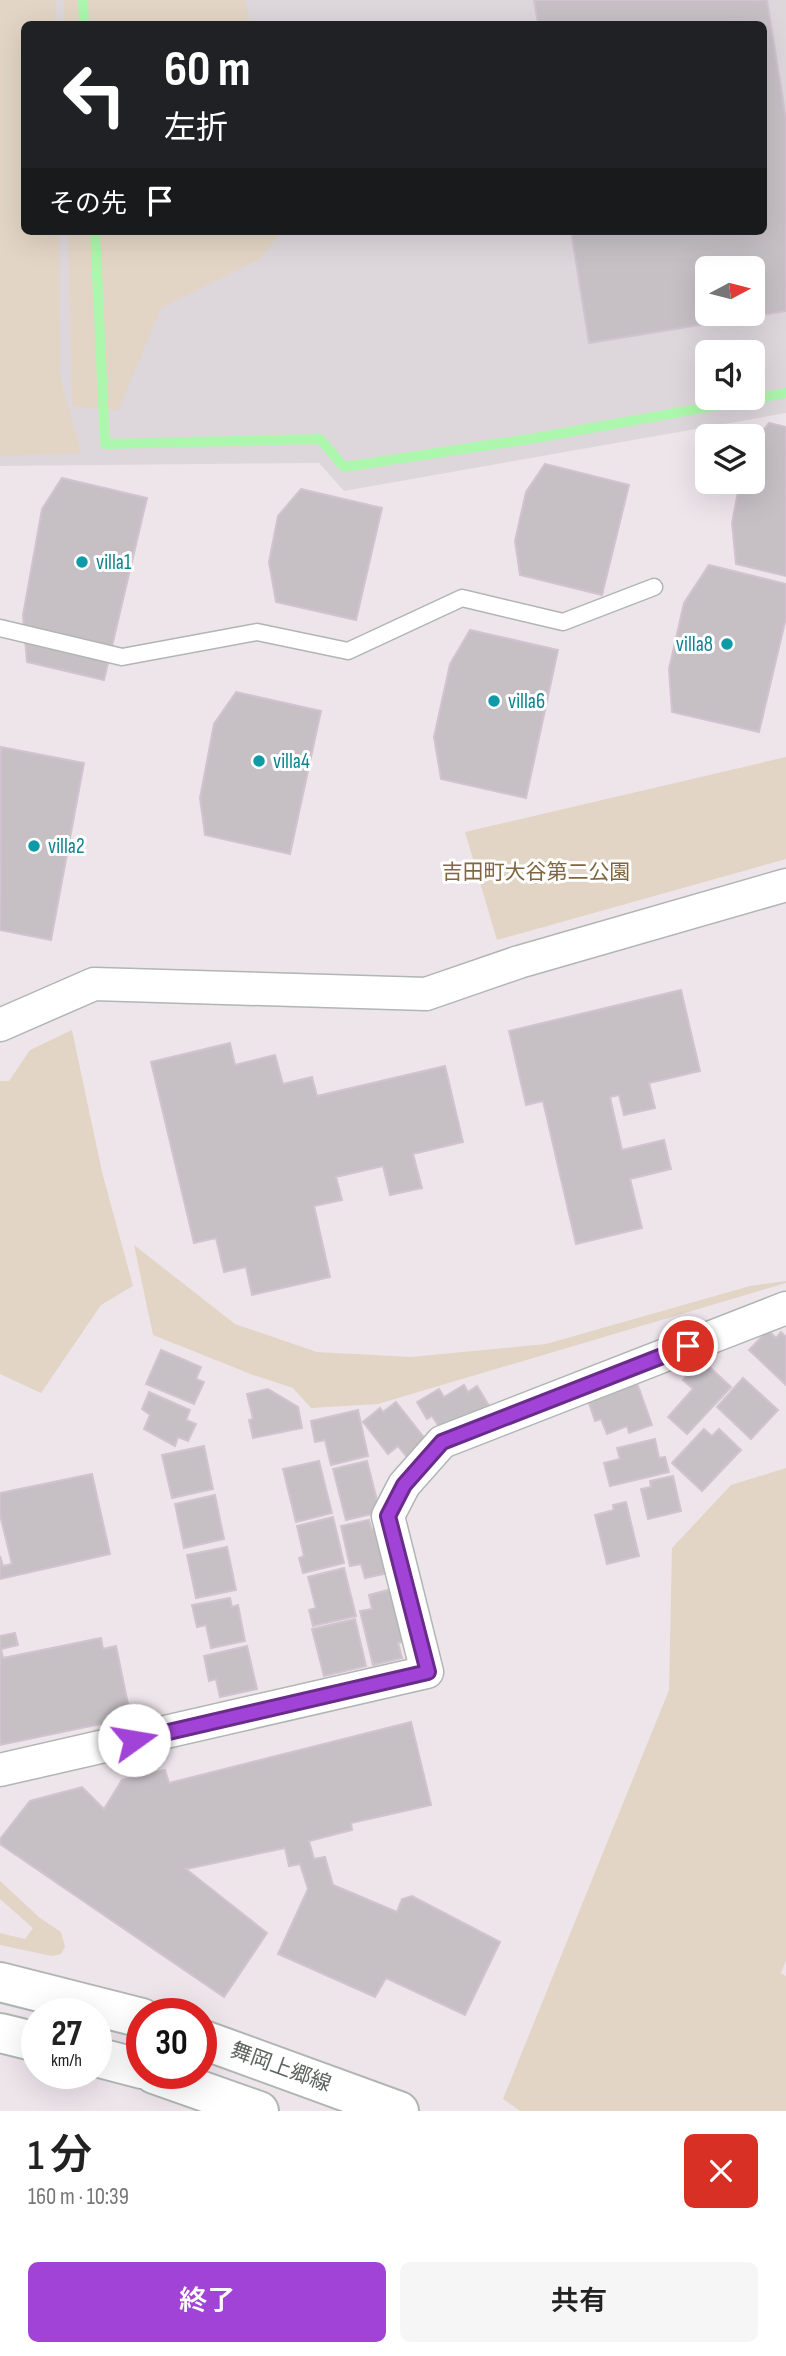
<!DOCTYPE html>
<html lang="ja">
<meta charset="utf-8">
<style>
:root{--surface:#fff;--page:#f6f6f6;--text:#222;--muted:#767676;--accent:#a143d6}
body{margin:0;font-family:"Sofia Sans Condensed","Noto Sans JP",sans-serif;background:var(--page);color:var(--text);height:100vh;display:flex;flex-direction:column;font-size:26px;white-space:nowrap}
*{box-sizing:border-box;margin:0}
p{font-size:23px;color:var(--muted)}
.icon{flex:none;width:38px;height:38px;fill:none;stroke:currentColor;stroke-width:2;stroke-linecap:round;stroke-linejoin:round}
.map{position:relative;height:2111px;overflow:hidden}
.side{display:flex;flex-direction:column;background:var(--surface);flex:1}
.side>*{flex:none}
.hud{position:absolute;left:21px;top:21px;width:746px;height:214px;border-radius:10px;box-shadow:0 7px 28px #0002;background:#202124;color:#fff;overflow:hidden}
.needle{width:46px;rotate:83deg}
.fabs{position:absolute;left:695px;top:256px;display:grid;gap:14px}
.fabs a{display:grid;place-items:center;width:70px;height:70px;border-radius:10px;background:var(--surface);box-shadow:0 7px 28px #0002;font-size:35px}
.speed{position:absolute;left:21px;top:1998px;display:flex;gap:14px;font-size:35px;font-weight:700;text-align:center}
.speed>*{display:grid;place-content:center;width:91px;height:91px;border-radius:50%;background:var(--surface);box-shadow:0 7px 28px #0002;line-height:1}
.speed small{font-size:18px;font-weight:400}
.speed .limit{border:10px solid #d22;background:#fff;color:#111}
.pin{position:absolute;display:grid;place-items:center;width:60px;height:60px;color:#fff;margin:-30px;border:4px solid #fff;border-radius:50%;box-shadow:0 2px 7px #0007}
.me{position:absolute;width:77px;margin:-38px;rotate:77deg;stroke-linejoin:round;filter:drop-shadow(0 0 5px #0008)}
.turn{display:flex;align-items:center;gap:24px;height:147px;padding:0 28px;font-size:32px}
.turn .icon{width:91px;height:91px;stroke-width:2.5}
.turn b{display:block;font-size:49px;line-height:60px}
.then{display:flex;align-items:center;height:66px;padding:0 28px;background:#0003;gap:14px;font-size:26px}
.round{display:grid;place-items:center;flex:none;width:74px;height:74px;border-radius:10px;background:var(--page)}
.head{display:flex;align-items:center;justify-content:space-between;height:119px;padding:0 28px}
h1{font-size:42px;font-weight:600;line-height:52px}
.button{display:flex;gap:14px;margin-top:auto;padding:14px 28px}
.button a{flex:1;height:80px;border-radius:10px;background:var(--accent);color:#fff;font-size:28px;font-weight:600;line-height:80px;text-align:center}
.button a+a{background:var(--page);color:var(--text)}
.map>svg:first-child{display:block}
</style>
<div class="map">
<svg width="786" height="2111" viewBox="0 0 786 2111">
<rect width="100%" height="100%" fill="#eee5eb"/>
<path fill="#ddd7db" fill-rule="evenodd" d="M0,0H786V413L344,491L319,463L0,466ZM24,24H763V231H24ZM707,268H752V313H707ZM707,352H752V397H707Z"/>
<g fill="#e2d5c5">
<polygon points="0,0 56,0 57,24 24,24 24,231 59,231 60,377 81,453 0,456"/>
<polygon points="64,0 245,0 250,24 64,24"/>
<polygon points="68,231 282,231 260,259 161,308 118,411 72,406"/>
<polygon points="786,757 786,859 497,940 465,832"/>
<polygon points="72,1030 102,1172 133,1286 101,1305 41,1393 0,1374 0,1081 9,1081 30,1050"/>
<polygon points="134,1245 235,1324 317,1352 411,1357 546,1344 750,1286 786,1281 786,1283 378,1404 311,1408 293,1388 253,1375 153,1335"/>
<polygon points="786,1468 786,1960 781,1973 786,1976 786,2111 520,2111 503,2099 669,1690 672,1548 731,1485"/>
<polygon points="0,1881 40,1918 61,1932 65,1947 61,1954 52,1956 0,1945 0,1933 25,1939 33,1928 0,1899"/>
</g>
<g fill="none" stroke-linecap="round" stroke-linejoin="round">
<g stroke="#adf6ad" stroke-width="10">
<polyline points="83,0 84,24"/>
<polyline points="95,231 105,444 320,439 344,467 536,438 786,393"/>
</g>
</g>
<g fill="#c6c0c5" stroke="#d2c4ce" stroke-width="2" fill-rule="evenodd">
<path d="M534,0H767L786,119V311L589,343L571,231H763V24H538ZM707,268H752V313H707Z"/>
<polygon points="769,423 786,427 786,576 736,564 732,523 740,481 752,481 752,444"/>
<polygon points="545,464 629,485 602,595 520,575 515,541 526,492"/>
<polygon points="62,478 147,498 104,680 27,662 23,615 42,509"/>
<polygon points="301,489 382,508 356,620 276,602 269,562 278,516"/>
<polygon points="709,565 786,584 786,618 759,732 672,712 669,669 684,603"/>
<polygon points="470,630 558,650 526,798 441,779 434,737 450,664"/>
<polygon points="236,692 321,711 290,854 205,835 200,798 214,724"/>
<polygon points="1,747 84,763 51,940 0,930"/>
<polygon points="681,990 700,1071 649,1083 655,1108 624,1115 619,1095 610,1097 622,1150 664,1140 671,1169 630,1179 642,1228 576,1244 543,1101 526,1105 509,1031"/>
<polygon points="230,1043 235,1065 275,1055 283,1084 312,1077 317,1096 445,1066 463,1142 413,1154 422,1188 390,1195 383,1166 336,1177 342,1200 314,1206 330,1277 252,1295 246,1267 224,1272 216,1238 194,1243 151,1062"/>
<polygon points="768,1330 776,1338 781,1332 786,1337 786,1385 749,1350"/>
<polygon points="161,1350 201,1367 196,1379 204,1382 194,1404 146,1384"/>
<polygon points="702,1360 731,1387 687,1434 668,1417 693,1389 683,1380"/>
<polygon points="743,1378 778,1410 751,1439 717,1407"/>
<polygon points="637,1383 652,1425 629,1433 627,1426 607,1434 601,1419 595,1421 588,1400"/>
<polygon points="464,1385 468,1392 477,1386 491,1409 445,1436 432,1416 427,1419 417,1402 439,1389 444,1397"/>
<polygon points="268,1389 298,1407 302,1428 253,1438 249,1420 253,1419 247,1394"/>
<polygon points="149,1392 190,1410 186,1420 196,1424 188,1441 178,1437 175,1446 144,1429 150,1415 142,1409"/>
<polygon points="396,1402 430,1445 410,1461 398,1446 388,1454 363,1422 380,1408 383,1412"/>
<polygon points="358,1410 368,1456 331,1465 325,1440 315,1442 311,1421"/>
<polygon points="704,1429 712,1436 719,1429 741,1450 702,1491 672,1463"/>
<polygon points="655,1439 659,1458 665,1457 669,1472 610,1486 604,1463 620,1459 617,1448"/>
<polygon points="204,1446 213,1489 172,1498 162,1455"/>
<polygon points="319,1461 332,1513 296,1522 283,1469"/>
<polygon points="367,1461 380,1512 346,1520 333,1469"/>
<polygon points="92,1474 110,1554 0,1579 0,1556 3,1566 12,1564 0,1515 0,1493"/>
<polygon points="673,1476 681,1511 648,1519 641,1489 651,1487 650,1481"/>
<polygon points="215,1495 224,1539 184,1548 175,1504"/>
<polygon points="626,1502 639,1556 607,1564 595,1515 614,1510 613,1505"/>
<polygon points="333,1517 344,1563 303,1573 299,1558 304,1556 297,1526"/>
<polygon points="369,1520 372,1530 384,1527 393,1572 365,1578 361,1564 350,1566 341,1526"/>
<polygon points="227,1547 236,1590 196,1598 187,1555"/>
<polygon points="344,1568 356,1616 313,1626 309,1610 316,1608 308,1577"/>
<polygon points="395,1588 407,1641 398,1643 402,1658 373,1665 360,1611 372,1609 369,1595"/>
<polygon points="230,1598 232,1607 238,1605 245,1641 211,1648 206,1625 197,1627 192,1605"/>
<polygon points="355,1619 366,1666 324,1676 312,1629"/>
<polygon points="15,1633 18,1645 1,1649 3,1658 101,1638 103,1649 116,1646 128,1704 117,1707 120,1720 0,1745 0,1636"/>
<polygon points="247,1646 257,1689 220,1697 216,1679 209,1681 204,1656"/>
<polygon points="411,1722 431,1805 351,1823 352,1830 309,1841 314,1859 325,1857 333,1885 397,1912 402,1899 412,1896 500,1942 465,2015 386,1978 375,1997 278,1954 308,1889 300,1864 289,1866 285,1848 186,1869 267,1933 224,1997 0,1844 0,1839 30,1801 82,1787 104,1809 122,1780 165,1770 169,1783"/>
</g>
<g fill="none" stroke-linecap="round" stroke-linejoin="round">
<g stroke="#b0b6b2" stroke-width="19">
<polyline id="service" points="0,628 122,657 257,632 348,651 462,598 563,622 654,587"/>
</g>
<g stroke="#b0b6b2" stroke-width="35">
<g id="minor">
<polyline points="0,1025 94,984 426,994 519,962 786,885"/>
<polyline points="0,1770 427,1672 388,1516 404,1485 442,1442 786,1308"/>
</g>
</g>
<g stroke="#b0b6b2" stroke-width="42">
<g id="tertiary">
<polyline points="0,1982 142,2018"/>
<polyline points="0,2033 37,2042"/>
<polyline points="201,2039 399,2111"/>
<polyline points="96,2057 142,2069"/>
<polyline points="154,2074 259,2111"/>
</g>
</g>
<use href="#service" stroke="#fff" stroke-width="16"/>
<use href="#minor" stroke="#fff" stroke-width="32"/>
<use href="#tertiary" stroke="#fff" stroke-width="38"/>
</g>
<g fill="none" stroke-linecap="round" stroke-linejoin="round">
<g stroke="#692c8b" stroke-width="18">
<polyline id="route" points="134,1740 428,1672 388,1516 404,1485 442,1442 688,1346"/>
</g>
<use href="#route" stroke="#a143d6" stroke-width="12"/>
</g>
<g fill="#0f9aa8" stroke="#fff" stroke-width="2.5">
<circle cx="82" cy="562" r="7"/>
<circle cx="727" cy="644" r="7"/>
<circle cx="494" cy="701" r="7"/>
<circle cx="259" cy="761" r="7"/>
<circle cx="34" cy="846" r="7"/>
</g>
<g text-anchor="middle" stroke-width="6" stroke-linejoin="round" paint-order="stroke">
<g font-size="21" fill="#0d838f" stroke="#fff" text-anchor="start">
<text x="96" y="569">villa1</text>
<text x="713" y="651" text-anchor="end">villa8</text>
<text x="508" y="708">villa6</text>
<text x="273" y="768">villa4</text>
<text x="48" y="853">villa2</text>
</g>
<g font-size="21" fill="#81673f" stroke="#fff">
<text x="536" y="879">吉田町大谷第二公園</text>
</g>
<g font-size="21" fill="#5d645e" stroke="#fff">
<text transform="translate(281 2067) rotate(20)" y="7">舞岡上郷線</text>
</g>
</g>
</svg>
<div class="fabs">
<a><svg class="needle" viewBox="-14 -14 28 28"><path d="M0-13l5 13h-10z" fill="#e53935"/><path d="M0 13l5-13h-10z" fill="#767676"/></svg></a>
<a><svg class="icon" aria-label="sound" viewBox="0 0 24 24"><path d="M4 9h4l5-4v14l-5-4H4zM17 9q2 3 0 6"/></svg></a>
<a><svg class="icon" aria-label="layers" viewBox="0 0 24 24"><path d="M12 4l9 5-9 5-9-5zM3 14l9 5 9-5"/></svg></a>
</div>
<div class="speed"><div>27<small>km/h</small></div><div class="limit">30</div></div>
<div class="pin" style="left:688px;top:1346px;background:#d93025"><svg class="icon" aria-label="arrive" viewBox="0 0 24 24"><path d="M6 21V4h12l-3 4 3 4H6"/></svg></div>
<svg class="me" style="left:134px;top:1740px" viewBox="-20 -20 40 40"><circle r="19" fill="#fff"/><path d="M0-13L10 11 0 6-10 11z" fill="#a143d6"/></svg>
<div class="hud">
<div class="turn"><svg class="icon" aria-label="left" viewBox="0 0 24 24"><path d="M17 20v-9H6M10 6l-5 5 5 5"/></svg><div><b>60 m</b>左折</div></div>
<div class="then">その先<svg class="icon" aria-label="arrive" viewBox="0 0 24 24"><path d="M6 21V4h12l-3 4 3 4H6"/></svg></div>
</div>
</div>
<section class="side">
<div class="head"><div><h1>1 分</h1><p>160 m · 10:39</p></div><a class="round" style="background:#d93025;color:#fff"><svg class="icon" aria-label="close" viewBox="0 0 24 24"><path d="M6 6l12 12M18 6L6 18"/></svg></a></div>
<div class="button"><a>終了</a><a>共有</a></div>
</section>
